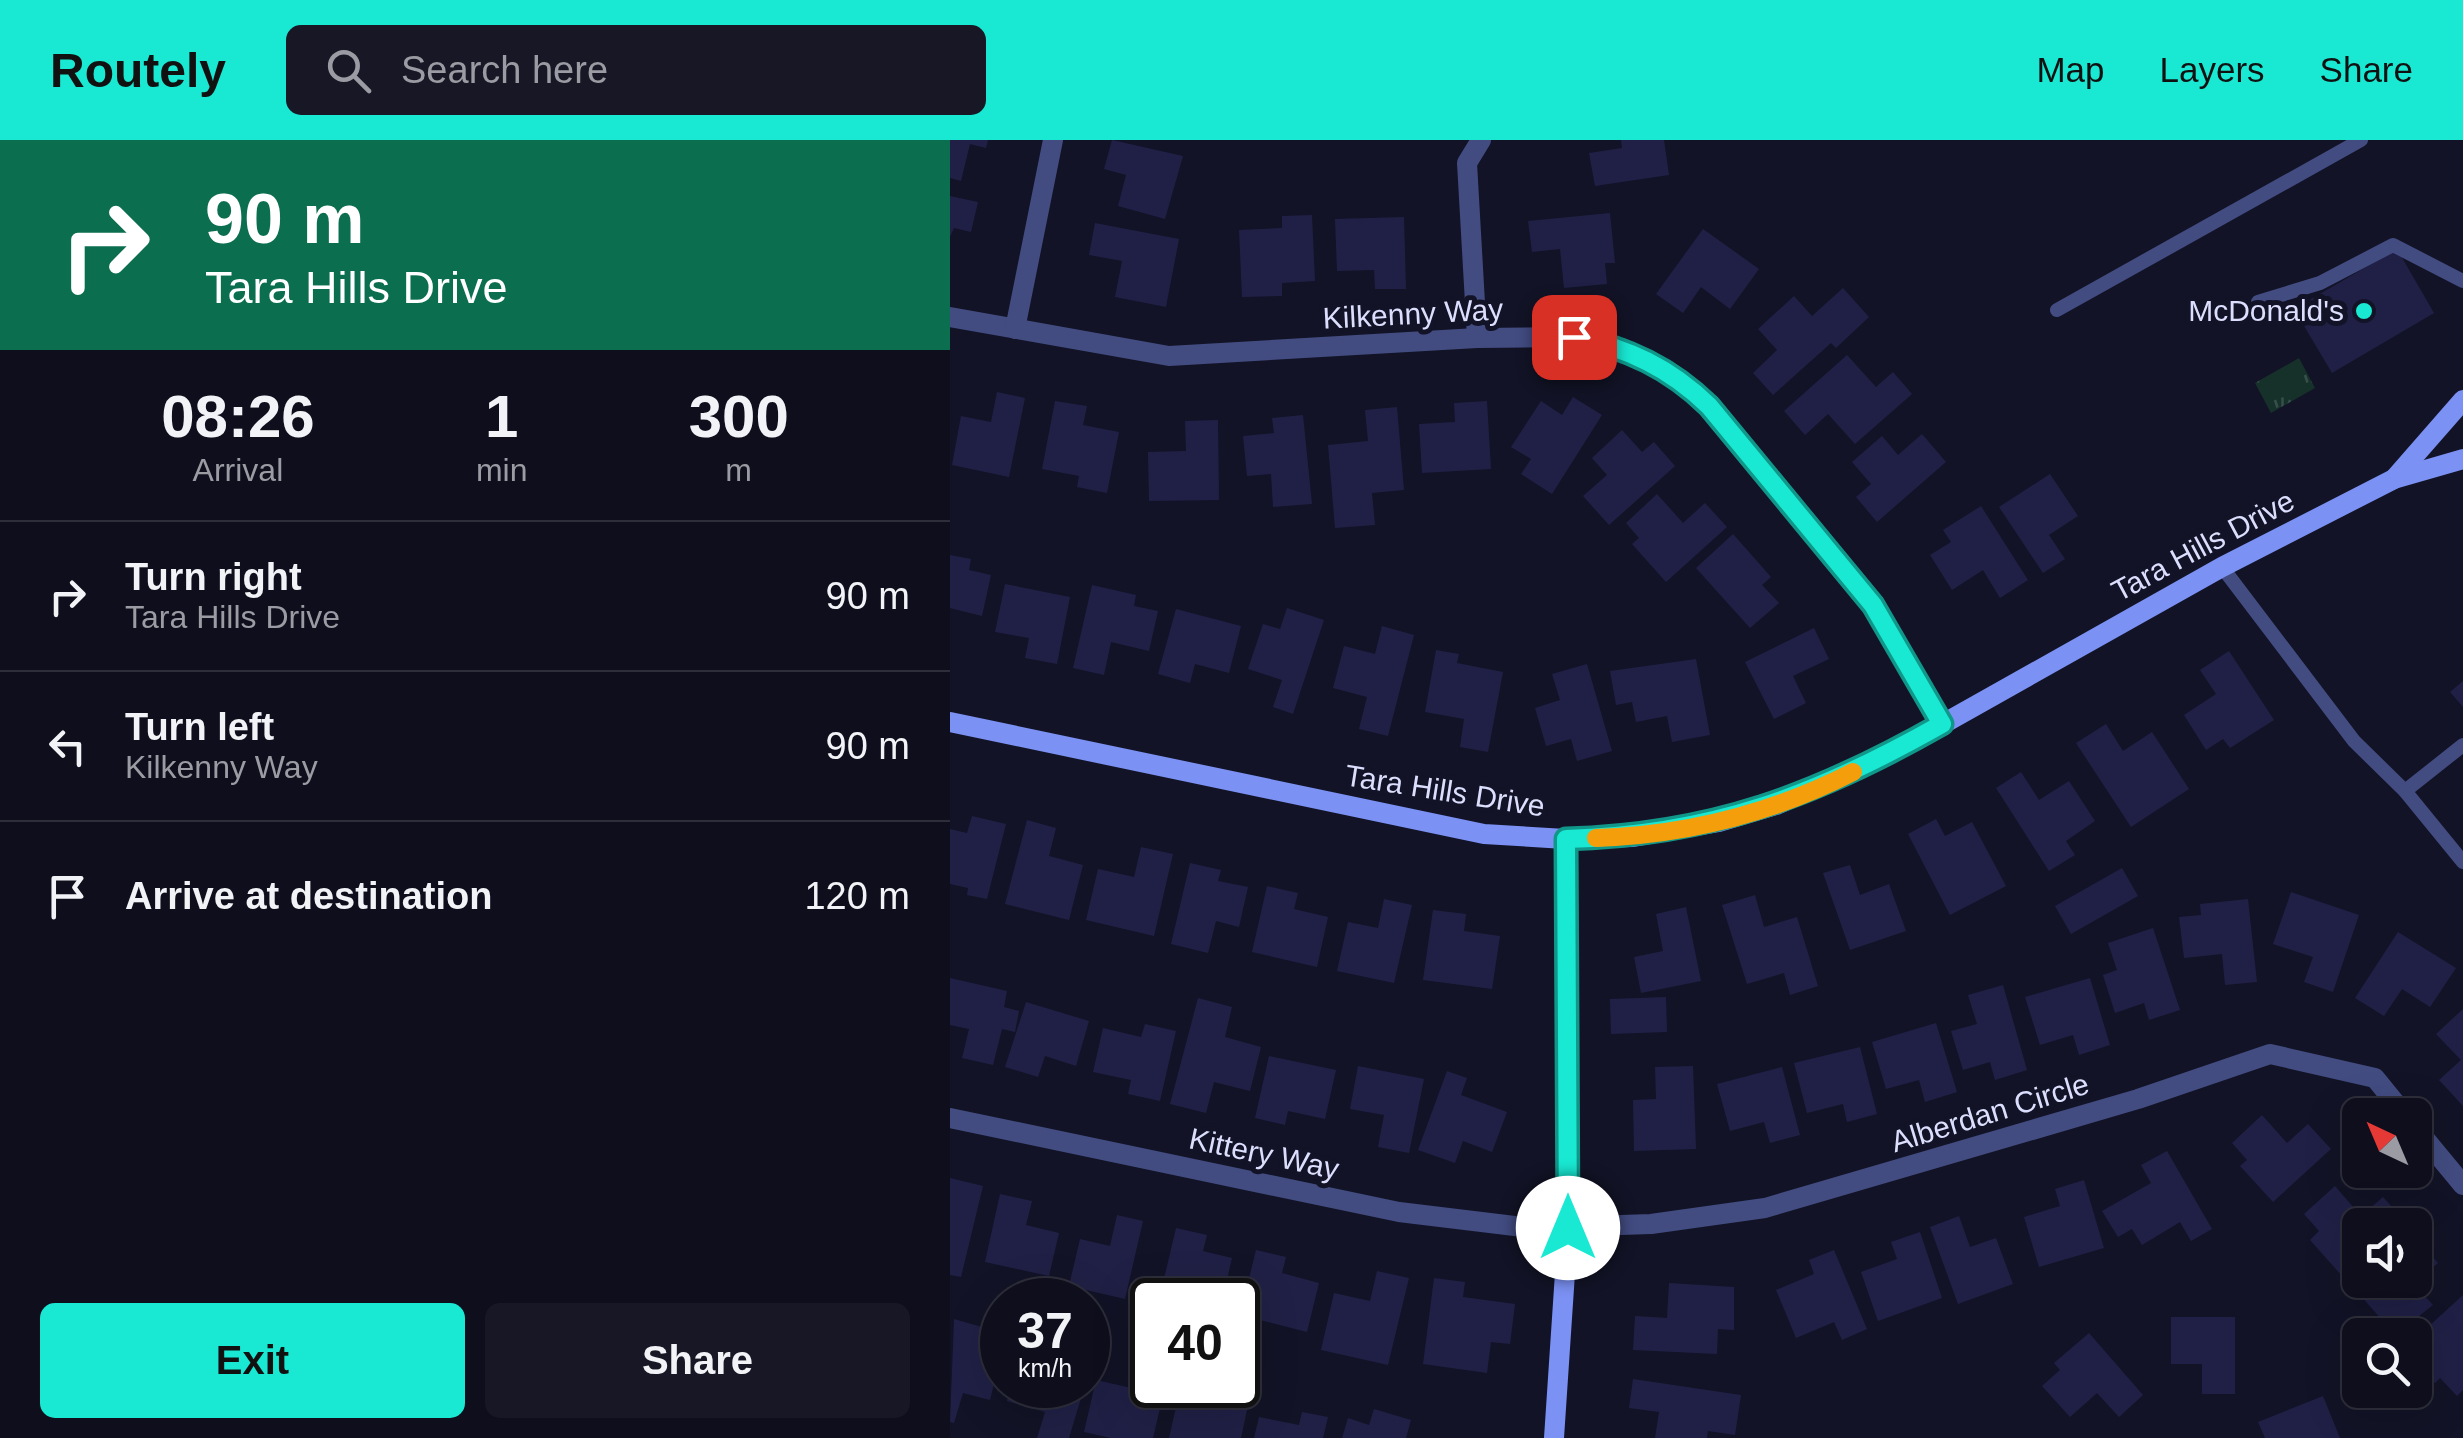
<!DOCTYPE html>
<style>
:root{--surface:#0e0e1c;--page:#171725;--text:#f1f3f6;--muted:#9b9ca3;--line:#2e2e3b;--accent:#19e9d3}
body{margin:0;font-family:Arial,sans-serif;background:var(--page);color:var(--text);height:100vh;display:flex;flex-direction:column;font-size:38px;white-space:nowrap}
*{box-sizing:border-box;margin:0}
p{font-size:32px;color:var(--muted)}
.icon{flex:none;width:55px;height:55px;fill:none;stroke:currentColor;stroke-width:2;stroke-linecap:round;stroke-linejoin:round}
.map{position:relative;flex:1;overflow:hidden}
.details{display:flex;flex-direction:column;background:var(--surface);width:950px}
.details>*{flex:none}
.top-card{background:#0b6e4f;color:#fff;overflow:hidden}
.needle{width:65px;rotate:316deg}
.buttons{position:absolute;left:1392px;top:958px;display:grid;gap:20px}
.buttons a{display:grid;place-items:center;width:90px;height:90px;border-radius:15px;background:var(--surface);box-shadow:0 10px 40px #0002,0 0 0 2px var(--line);font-size:50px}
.speed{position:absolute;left:30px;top:1138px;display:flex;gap:20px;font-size:50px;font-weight:700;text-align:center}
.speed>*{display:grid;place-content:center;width:130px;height:130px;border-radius:50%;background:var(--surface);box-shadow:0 10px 40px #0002,0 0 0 2px var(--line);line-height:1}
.speed small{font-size:25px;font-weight:400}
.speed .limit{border:5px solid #111;border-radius:15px;background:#fff;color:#111}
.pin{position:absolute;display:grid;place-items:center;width:85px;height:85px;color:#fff;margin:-42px;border-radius:20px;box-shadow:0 5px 15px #0006}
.me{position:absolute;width:110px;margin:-55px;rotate:0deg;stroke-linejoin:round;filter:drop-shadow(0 0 8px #0008)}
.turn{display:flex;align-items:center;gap:35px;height:210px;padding:0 40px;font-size:45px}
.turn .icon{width:130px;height:130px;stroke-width:2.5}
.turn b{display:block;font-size:70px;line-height:85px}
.eta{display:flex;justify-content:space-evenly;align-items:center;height:170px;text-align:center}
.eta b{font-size:60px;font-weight:700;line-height:70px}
.cta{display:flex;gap:20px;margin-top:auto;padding:20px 40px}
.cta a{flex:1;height:115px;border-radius:15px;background:var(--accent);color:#111;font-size:40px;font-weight:700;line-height:115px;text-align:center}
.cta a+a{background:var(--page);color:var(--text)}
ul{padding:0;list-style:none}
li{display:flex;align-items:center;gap:30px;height:150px;padding:0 40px;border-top:2px solid var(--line)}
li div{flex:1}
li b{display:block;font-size:38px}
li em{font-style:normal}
header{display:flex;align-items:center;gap:60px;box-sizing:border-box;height:140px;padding:0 50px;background:var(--accent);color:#111}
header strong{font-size:48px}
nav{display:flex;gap:55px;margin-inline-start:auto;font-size:35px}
.search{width:700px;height:90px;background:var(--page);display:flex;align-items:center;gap:25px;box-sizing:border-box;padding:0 35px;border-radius:15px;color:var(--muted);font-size:38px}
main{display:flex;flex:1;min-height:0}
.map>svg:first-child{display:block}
</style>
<header>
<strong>Routely</strong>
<div class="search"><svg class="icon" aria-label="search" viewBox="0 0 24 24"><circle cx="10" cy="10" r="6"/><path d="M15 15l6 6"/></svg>Search here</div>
<nav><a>Map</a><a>Layers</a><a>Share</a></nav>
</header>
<main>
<section class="details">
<div class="top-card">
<div class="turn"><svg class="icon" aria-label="right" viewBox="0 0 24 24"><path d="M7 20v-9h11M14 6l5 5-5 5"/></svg><div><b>90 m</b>Tara Hills Drive</div></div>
</div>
<div class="eta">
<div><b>08:26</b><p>Arrival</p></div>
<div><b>1</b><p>min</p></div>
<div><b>300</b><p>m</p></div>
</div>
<ul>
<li><svg class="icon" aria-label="right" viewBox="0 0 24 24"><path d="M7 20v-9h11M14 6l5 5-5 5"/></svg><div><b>Turn right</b><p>Tara Hills Drive</p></div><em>90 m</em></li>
<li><svg class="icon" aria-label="left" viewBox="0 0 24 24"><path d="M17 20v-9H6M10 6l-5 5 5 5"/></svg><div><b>Turn left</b><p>Kilkenny Way</p></div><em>90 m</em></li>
<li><svg class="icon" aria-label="arrive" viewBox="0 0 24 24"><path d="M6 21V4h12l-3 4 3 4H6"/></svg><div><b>Arrive at destination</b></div><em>120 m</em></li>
</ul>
<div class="cta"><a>Exit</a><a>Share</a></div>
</section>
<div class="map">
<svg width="1513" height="1298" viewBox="0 0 1513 1298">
<defs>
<pattern id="park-tufts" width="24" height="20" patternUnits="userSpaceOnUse" patternTransform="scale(2.5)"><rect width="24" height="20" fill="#16302a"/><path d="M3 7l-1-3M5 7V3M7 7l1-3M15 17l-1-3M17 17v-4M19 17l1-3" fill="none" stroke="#374e4a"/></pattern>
</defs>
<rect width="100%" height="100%" fill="#121326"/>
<polygon fill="url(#park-tufts)" points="1349,218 1365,248 1321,273 1305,243"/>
<g fill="#202046">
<polygon points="0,0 38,0 36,8 20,4 11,41 0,38"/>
<polygon points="162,0 233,16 215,79 168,66 176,35 154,29"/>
<polygon points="671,0 714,0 719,35 645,46 639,13 672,8"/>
<polygon points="0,56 28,62 21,92 4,88 0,97"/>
<polygon points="660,73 665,123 655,123 657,144 614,148 610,109 582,112 578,81"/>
<polygon points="362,75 365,141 332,143 332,156 292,157 289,90 332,88 332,76"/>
<polygon points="454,77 456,149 425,149 424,130 387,131 385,79"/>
<polygon points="145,83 229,99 216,167 165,157 172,121 139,115"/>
<polygon points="753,89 809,129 780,169 751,147 733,173 706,154"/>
<polygon points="1447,109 1484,173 1382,233 1344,169"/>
<polygon points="893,148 919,177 886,208 881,203 823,255 803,233 827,210 808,189 844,156 862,176"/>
<polygon points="897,215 926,247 943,232 962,254 905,304 878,274 855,295 834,271"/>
<polygon points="47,252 75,258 59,337 2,325 11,276 41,282"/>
<polygon points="623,257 652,275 602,354 571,334 581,319 561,307 591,261 612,275"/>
<polygon points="105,261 137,266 133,285 169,292 157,353 127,347 129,336 92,329"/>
<polygon points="537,261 541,329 472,333 469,284 505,282 504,263"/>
<polygon points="447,267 454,350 422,353 425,385 385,388 378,305 418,301 415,270"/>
<polygon points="353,275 362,364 323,367 321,334 297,336 293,296 324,293 322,278"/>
<polygon points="268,280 269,360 199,361 198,312 236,311 235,281"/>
<polygon points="672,290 692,312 704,302 725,326 659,385 633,356 657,335 642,318"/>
<polygon points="972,294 996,322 927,382 906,357 921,344 902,322 932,296 948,315"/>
<polygon points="1100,334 1128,376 1099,395 1115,419 1093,433 1049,367"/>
<polygon points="707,354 733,383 755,363 777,387 716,442 682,404 689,398 676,383"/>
<polygon points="1031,366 1078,440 1050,458 1033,430 1002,450 980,415 1001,402 993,390"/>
<polygon points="783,394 821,437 812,445 829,463 800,488 746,428"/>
<polygon points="0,415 21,419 19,430 41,435 32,476 0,468"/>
<polygon points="55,444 120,457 107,524 75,518 79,498 45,492"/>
<polygon points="142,445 186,455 184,466 208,471 199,511 161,502 154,535 123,528"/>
<polygon points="337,468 374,480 343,574 323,567 332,540 298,529 313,484 330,489"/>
<polygon points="226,469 291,486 279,533 245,524 240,543 208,534"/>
<polygon points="432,486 464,495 438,596 409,589 417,557 383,548 394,506 425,514"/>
<polygon points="864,488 879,519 843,536 856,563 824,579 795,522"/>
<polygon points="486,510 509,514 507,523 553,532 538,612 510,607 514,579 475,572"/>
<polygon points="1279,511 1324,580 1280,608 1273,599 1256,610 1234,575 1266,554 1250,530"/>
<polygon points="746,519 760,595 722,602 717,576 686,582 682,562 666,565 660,531"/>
<polygon points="637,524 662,611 627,621 621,599 596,606 585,568 610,560 602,534"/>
<polygon points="1513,541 1513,567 1500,552"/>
<polygon points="1156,584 1173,611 1202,592 1239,649 1181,687 1126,603"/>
<polygon points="1071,632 1089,660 1119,641 1145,681 1116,701 1125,715 1099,731 1046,648"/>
<polygon points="22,676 56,684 37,759 17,755 18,748 0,744 0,689 17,693"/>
<polygon points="986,679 995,696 1022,682 1056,746 1000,775 958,694"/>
<polygon points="77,680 106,688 99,716 133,725 119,780 55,764"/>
<polygon points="191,707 223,714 204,796 136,780 148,729 184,737"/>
<polygon points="240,723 271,730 268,741 298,747 289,787 266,781 258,813 221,804"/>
<polygon points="900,725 910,755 939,744 956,791 900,810 873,733"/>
<polygon points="1172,728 1188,756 1121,794 1105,766"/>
<polygon points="317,746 348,753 344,769 378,777 367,827 302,812"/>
<polygon points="1341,752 1409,775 1383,852 1354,842 1363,817 1323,804"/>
<polygon points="805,755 814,787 847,777 868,846 840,855 834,833 797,844 772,765"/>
<polygon points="434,759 462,765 444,843 387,831 398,782 428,788"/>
<polygon points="1298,759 1307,842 1275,845 1272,814 1234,818 1229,777 1251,775 1250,764"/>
<polygon points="736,767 751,841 691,853 684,817 713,811 706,774"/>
<polygon points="483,770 516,774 514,791 550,796 542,849 473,840"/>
<polygon points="1203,788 1230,870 1199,880 1194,863 1165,873 1153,835 1167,830 1158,803"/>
<polygon points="1448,792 1506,828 1480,867 1452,849 1434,876 1405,858"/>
<polygon points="0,838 57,851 54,867 69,871 65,892 52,889 43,925 12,918 19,889 0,885"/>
<polygon points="1140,838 1160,905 1129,915 1123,895 1090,905 1075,857"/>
<polygon points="1053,845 1077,930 1045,940 1040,922 1013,930 1001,891 1027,884 1018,855"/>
<polygon points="716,857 717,892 661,894 660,859"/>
<polygon points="248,858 282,867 275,897 311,907 300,951 264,942 256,973 220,964"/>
<polygon points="76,862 139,881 126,926 95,916 88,937 55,927"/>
<polygon points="1513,869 1513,966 1489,940 1511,920 1486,894"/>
<polygon points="986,883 1007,952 975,962 969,940 936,949 922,902"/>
<polygon points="195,884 226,891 210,961 178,954 181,940 143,932 153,888 191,897"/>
<polygon points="910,907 927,974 897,982 893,964 857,973 844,923"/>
<polygon points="319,916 386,930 375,979 338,971 335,985 305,978"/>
<polygon points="408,926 474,939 459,1013 428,1007 434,975 400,969"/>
<polygon points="743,926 746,1009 684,1011 683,960 706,959 705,927"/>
<polygon points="832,927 850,995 820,1003 814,982 780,991 767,944"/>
<polygon points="497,931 517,938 511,955 557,972 542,1012 513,1001 505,1023 468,1010"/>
<polygon points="1312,975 1337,1003 1358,984 1381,1009 1323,1062 1290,1026 1297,1020 1282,1003"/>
<polygon points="1217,1011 1262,1089 1241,1101 1230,1082 1192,1105 1182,1089 1168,1097 1152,1071 1201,1043 1191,1025"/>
<polygon points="0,1038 33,1046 11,1137 0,1135"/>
<polygon points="1134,1040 1154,1108 1089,1127 1074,1077 1110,1066 1105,1049"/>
<polygon points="1385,1046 1411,1076 1433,1057 1454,1080 1449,1085 1410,1085 1410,1119 1392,1136 1360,1100 1369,1091 1354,1074"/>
<polygon points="50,1054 82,1061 76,1085 109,1093 99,1136 35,1122"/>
<polygon points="167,1075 193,1081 175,1159 119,1146 130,1099 160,1106"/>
<polygon points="1009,1076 1020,1107 1046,1098 1063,1144 1008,1164 980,1087"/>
<polygon points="226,1088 257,1095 253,1111 282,1118 273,1157 250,1152 248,1160 209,1160"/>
<polygon points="970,1092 992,1158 928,1181 911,1132 947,1119 941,1102"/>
<polygon points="1465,1096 1488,1123 1464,1144 1483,1165 1445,1195 1411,1156 1429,1140 1465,1140"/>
<polygon points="306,1110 336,1117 332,1133 369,1143 357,1192 290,1175"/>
<polygon points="884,1110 917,1189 892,1200 884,1182 846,1198 826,1150 864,1134 859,1120"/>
<polygon points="427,1131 459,1138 438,1225 371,1210 384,1153 420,1161"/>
<polygon points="484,1138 515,1142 513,1157 565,1164 560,1204 541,1202 537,1233 473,1224"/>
<polygon points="719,1143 784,1147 784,1190 768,1189 767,1214 683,1210 685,1176 717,1178"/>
<polygon points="1513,1155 1513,1250 1507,1256 1490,1238 1485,1243 1465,1222 1465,1199"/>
<polygon points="1221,1177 1285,1177 1285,1254 1252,1254 1252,1224 1221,1224"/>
<polygon points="4,1179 32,1187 28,1205 52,1212 40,1260 13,1253 4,1283 0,1282"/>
<polygon points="1139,1193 1193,1255 1169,1277 1147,1253 1120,1277 1092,1246 1110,1230 1104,1223"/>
<polygon points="683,1239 791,1255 785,1295 758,1291 757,1298 705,1298 709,1272 679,1268"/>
<polygon points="146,1240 213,1255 203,1298 161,1298 134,1292"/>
<polygon points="61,1245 135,1245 119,1298 87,1298 95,1272 57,1261"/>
<polygon points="252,1251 299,1261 291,1298 219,1298 228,1258 250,1263"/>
<polygon points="1373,1256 1390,1298 1315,1298 1308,1282"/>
<polygon points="424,1269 461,1280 456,1298 392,1298 398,1278 419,1285"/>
<polygon points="352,1272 378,1277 373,1298 304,1298 309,1277 349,1285"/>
</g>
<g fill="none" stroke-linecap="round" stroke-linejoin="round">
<g stroke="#424c81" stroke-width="14">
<polyline points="1308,162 1370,143 1443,105 1513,141"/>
<polyline points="1107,170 1411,0"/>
<polyline points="1272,427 1404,601 1455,651"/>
<polyline points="1513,605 1455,651 1513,722"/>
</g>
<g stroke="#424c81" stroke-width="20">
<polyline points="0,177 219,216 527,198 624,197 672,208 717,230 759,267 923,465 992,584"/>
<polyline points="65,189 103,0"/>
<polyline points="527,198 517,23 531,0"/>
<polyline points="0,978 449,1072 581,1088 701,1084 815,1068 1188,959 1320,914 1425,938 1455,975"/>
<polyline points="1465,987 1513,1045"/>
</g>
<g stroke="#7b91f3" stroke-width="20">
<polyline points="1444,339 1513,260"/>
<polyline points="0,582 534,694 615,699 683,697 769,682 826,665 936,616 1272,427 1444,339 1513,319"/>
<polyline points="604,1298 618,1088 615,699"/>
</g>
</g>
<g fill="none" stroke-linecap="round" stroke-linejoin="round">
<g stroke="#109789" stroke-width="25">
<path id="route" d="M618,1088L616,699C762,695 867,655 992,584L923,465L759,266C720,228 678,208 624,197"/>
</g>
<use href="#route" stroke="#19e9d3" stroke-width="18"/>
<path stroke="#f59e0b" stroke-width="18" d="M646,698C735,695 823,673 903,632"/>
</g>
<circle fill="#19e9d3" stroke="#121326" stroke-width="4" cx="1414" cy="171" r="10"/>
<g text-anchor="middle" stroke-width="10" stroke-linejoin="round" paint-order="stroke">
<g font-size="30" fill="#dbdefc" stroke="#121326" text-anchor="end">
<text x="1394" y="181">McDonald's</text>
</g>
<g font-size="30" fill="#dbdefc" stroke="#121326">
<text transform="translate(463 174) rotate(-3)" y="10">Kilkenny Way</text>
<text transform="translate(1253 406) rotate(-28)" y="10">Tara Hills Drive</text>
<text transform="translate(495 651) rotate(9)" y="10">Tara Hills Drive</text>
<text transform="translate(1040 973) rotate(-17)" y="10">Alberdan Circle</text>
<text transform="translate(314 1014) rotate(12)" y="10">Kittery Way</text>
</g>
</g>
</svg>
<div class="buttons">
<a><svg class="needle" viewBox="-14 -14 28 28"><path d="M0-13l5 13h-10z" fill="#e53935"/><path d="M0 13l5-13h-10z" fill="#9b9ca3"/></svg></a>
<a><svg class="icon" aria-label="sound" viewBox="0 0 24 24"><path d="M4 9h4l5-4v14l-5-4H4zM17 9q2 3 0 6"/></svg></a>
<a><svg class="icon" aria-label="search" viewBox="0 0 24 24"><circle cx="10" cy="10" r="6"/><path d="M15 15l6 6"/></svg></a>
</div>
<div class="speed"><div>37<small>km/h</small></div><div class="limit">40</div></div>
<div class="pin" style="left:624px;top:197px;background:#d93025"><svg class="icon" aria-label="arrive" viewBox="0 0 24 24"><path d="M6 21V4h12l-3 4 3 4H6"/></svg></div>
<svg class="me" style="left:618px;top:1088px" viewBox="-20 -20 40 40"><circle r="19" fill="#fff"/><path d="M0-13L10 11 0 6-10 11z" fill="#19e9d3"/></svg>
</div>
</main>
